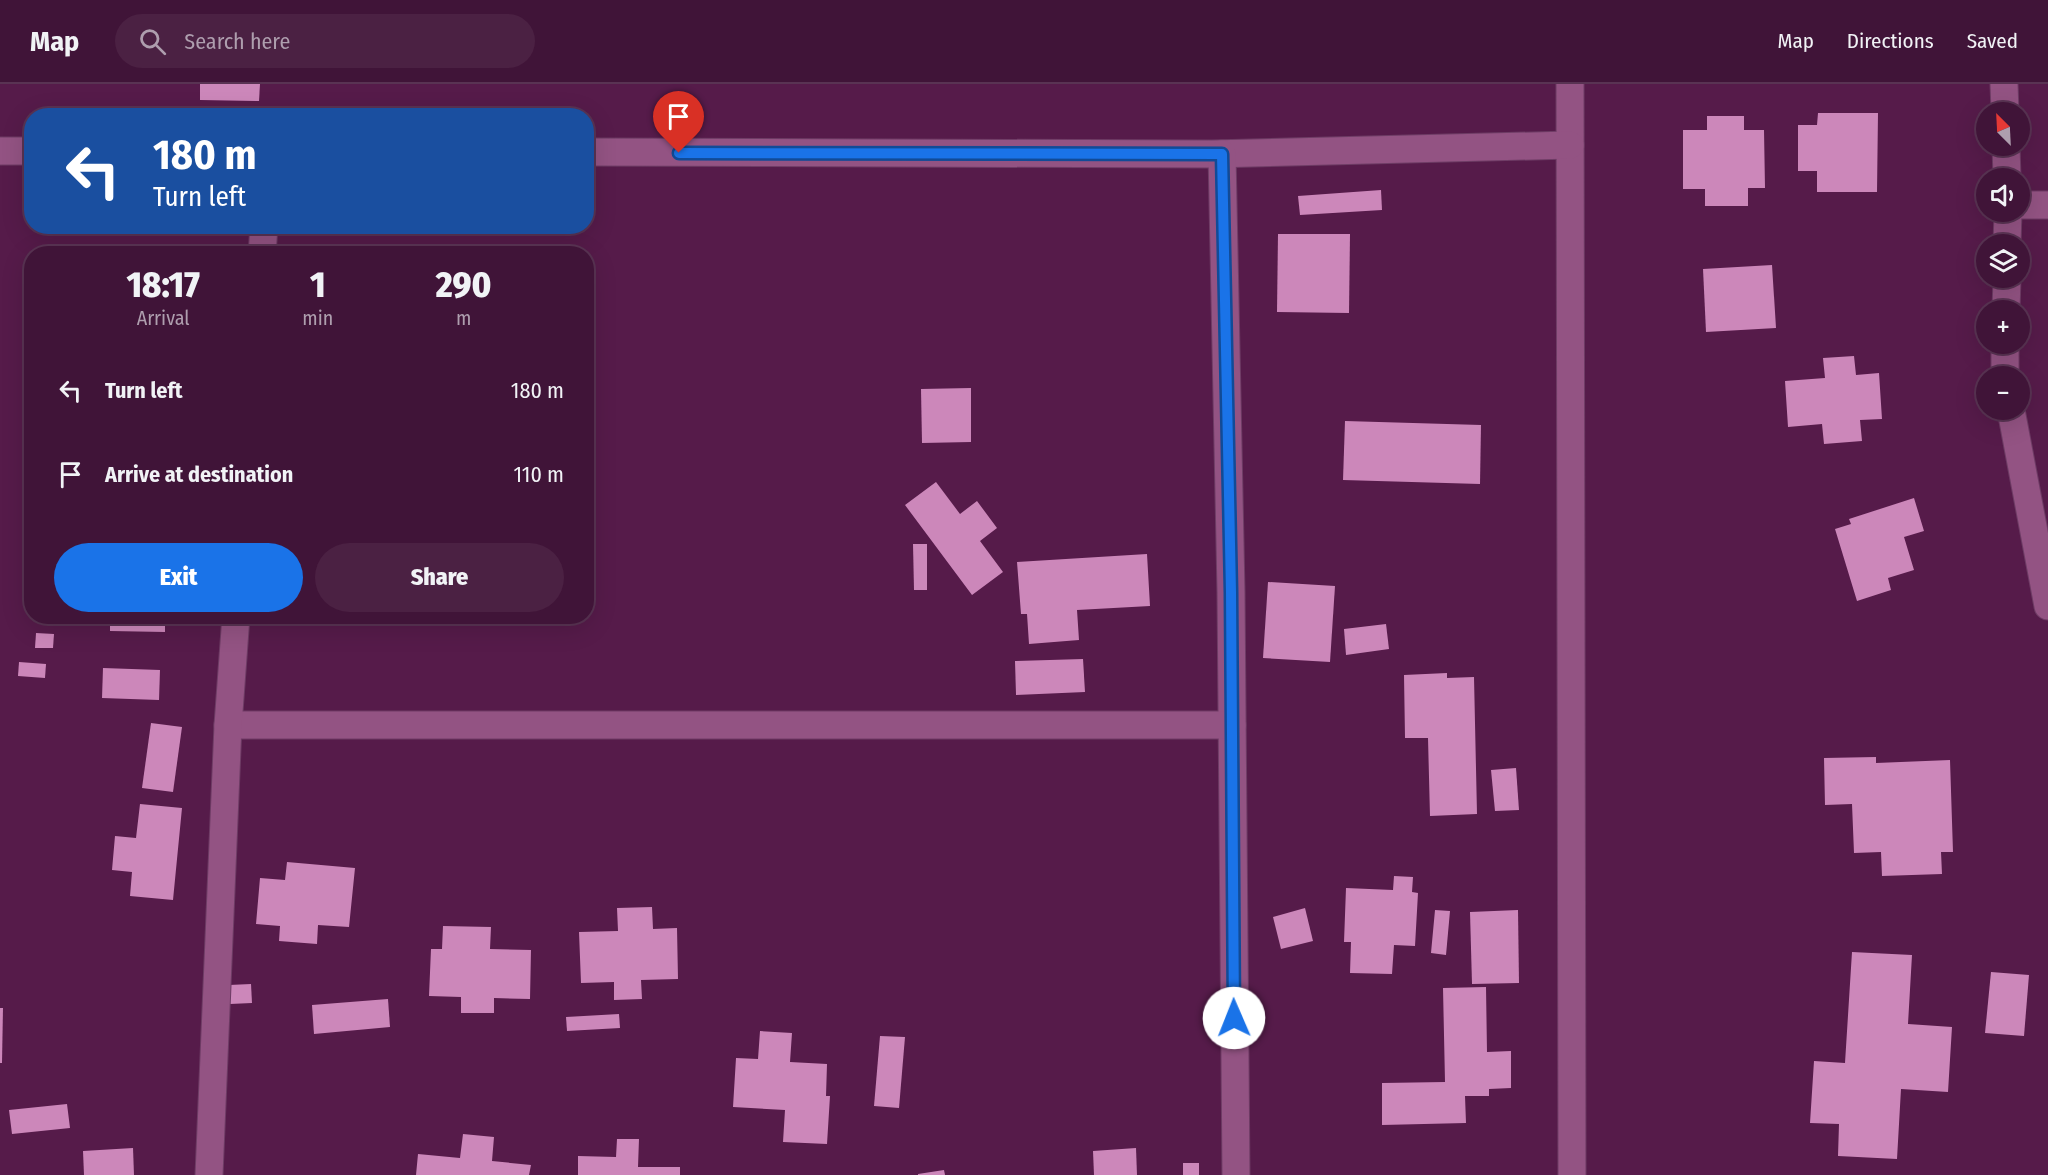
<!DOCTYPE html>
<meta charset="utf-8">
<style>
:root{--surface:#401438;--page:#4b2143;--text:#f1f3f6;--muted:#ae9eae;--line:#593353;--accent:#1a73e8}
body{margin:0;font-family:"Fira Sans Condensed",sans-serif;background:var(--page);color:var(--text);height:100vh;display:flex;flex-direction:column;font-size:22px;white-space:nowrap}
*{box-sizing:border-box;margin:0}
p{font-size:20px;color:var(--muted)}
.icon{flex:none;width:33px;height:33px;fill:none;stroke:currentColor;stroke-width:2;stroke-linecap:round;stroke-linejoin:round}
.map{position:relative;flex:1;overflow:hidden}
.sheet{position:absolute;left:24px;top:162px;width:570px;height:378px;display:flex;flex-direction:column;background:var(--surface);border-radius:24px;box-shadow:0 6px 24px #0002,0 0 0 2px var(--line)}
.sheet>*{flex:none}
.banner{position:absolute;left:24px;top:24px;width:570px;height:126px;border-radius:24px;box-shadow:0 6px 24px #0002,0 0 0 2px var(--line);background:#1a4fa0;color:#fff;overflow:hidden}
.needle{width:39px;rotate:336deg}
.fabs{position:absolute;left:1976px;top:18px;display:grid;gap:12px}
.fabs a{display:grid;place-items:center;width:54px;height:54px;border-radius:50%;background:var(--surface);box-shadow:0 6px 24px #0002,0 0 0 2px var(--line);font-size:30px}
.pin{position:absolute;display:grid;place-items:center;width:51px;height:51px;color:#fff;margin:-62px -26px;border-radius:50% 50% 50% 0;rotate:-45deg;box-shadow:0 0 6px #0007}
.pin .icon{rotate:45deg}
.me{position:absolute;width:66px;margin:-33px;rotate:359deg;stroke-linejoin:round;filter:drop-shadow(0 0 4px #0008)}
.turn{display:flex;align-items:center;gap:21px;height:126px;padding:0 30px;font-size:27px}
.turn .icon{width:78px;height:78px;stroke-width:2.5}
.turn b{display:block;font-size:42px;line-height:51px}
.eta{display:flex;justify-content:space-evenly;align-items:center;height:102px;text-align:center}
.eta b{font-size:36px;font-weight:800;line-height:42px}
.cta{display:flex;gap:12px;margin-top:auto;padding:12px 30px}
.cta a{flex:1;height:69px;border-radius:36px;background:var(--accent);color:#fff;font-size:24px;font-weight:800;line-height:69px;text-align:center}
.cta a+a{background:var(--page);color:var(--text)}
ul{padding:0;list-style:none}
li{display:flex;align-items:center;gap:18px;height:84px;padding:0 30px}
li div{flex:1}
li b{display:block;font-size:22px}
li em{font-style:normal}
header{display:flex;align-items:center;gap:36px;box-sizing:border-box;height:84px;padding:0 30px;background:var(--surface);border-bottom:2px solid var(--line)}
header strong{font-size:28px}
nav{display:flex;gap:33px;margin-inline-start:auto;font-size:21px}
.search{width:420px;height:54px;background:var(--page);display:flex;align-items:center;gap:15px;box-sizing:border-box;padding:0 21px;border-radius:33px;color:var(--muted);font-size:22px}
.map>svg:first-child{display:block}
</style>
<header>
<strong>Map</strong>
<div class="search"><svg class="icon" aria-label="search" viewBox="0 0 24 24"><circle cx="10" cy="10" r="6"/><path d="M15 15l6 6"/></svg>Search here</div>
<nav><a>Map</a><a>Directions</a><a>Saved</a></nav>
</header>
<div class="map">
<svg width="2048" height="1091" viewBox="0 0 2048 1091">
<rect width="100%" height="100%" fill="#561b4a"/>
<g fill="#cc87ba">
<polygon points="200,0 260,0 259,17 200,16"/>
<polygon points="1818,29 1878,29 1877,108 1817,108 1817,87 1798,87 1798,41 1817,41"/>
<polygon points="1707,32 1744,32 1744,46 1764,46 1765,104 1748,104 1748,122 1705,122 1705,105 1683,105 1683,46 1707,46"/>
<polygon points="1381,106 1382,126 1300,131 1298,112"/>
<polygon points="1278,150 1350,150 1349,229 1277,228"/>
<polygon points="1772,181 1776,244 1706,248 1703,185"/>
<polygon points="1854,272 1856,291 1879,289 1882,335 1860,336 1862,357 1824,360 1822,340 1788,343 1785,297 1825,294 1823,274"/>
<polygon points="971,304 971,358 922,359 921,305"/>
<polygon points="1345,337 1481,341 1480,400 1343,396"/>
<polygon points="936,398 960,430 977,417 997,444 980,457 1003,488 972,511 905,421"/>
<polygon points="1914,414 1924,447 1904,453 1914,486 1888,494 1891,506 1857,517 1835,445 1851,440 1849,435"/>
<polygon points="913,460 927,460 927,506 914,506"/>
<polygon points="1147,470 1150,522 1077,526 1079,556 1029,560 1027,530 1021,530 1017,478"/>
<polygon points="1268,498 1335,502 1330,578 1263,574"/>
<polygon points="110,532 165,532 165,548 110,547"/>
<polygon points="1386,540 1389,565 1346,571 1344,545"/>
<polygon points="36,549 54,550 53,564 35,564"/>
<polygon points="1083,575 1085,608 1016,611 1015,577"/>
<polygon points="19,578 46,580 45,594 18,592"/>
<polygon points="103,584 160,586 159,616 102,614"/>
<polygon points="1447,589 1447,594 1474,593 1477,730 1430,732 1428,654 1405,654 1404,591"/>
<polygon points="151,639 182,643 173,708 142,704"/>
<polygon points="1876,673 1876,679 1950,676 1953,768 1941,768 1942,790 1882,792 1881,768 1854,769 1852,720 1825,721 1824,674"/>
<polygon points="1516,684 1519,726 1495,727 1491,686"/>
<polygon points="140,720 182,724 173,816 130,812 132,788 112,786 115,752 136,754"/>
<polygon points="287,778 355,784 349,843 318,841 317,860 279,857 280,842 256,840 260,794 285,796"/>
<polygon points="1394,792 1413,793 1412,808 1418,809 1415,862 1394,861 1392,890 1350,889 1351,858 1344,858 1346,804 1393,806"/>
<polygon points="652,823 653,845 677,844 678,895 641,896 642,915 614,916 614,898 581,899 579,848 618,847 617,824"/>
<polygon points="1305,824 1313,857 1281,865 1273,833"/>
<polygon points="1435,826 1450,827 1446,871 1431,869"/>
<polygon points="1518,826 1519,899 1472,900 1470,828"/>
<polygon points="443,842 491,843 490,865 531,866 530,915 494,914 494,929 461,929 461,913 429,912 431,865 442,865"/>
<polygon points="1852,868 1912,871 1908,940 1952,943 1948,1008 1901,1005 1897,1075 1838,1072 1839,1040 1810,1039 1814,977 1845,979"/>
<polygon points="1991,888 2029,891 2024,952 1985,949"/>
<polygon points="251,900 252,919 230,920 229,901"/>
<polygon points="1486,903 1487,968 1511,967 1511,1004 1489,1005 1489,1012 1465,1012 1466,1039 1382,1041 1382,999 1445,998 1443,904"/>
<polygon points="388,915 390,943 314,950 312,921"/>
<polygon points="0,924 3,924 2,979 0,979"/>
<polygon points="619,930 620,944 567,947 566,933"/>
<polygon points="760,947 792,949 790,978 827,980 826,1012 830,1012 827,1060 783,1058 785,1026 733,1023 736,974 758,975"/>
<polygon points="880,952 905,953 899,1024 874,1022"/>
<polygon points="67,1020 70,1044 12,1050 9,1026"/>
<polygon points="463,1050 494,1053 492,1077 531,1081 529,1091 416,1091 418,1070 460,1074"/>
<polygon points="617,1055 639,1055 638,1083 680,1083 680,1091 578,1091 578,1072 616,1073"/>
<polygon points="133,1064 134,1091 84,1091 83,1067"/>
<polygon points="1136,1064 1137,1091 1094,1091 1093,1067"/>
<rect x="1183" y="1079" width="16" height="12"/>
<polygon points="944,1086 945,1091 918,1091 918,1090"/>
</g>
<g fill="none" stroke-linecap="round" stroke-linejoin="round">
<g stroke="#6e3c65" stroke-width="29">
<g id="street">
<polyline points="1570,0 1572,1091"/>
<polyline points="2004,0 2005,28"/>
<polyline points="2006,62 2007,94"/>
<polyline points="0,67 32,67"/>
<polyline points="586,68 1212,70 1570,61"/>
<polyline points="1222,70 1231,508 1236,1091"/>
<polyline points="2019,121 2048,121"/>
<polyline points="2007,160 2008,128"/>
<polyline points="262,170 264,142"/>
<polyline points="2006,226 2007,194"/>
<polyline points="2005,292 2005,260"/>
<polyline points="2011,326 2048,522"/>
<polyline points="228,641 1232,641"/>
<polyline points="209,1091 228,641 236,532"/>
</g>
</g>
<use href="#street" stroke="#935383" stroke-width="27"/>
</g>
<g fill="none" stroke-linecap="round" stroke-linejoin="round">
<g stroke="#114b97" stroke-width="15">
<polyline id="route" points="679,69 1222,70 1231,508 1234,934"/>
</g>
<use href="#route" stroke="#1a73e8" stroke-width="10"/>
</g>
</svg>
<div class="fabs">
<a><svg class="needle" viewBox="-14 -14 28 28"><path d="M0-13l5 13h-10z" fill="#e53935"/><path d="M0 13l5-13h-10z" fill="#ae9eae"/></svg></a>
<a><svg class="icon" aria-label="sound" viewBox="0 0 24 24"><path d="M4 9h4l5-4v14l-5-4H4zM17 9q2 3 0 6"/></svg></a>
<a><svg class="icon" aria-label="layers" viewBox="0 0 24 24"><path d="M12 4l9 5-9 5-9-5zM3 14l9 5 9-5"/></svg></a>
<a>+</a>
<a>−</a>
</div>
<div class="pin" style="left:679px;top:69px;background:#d93025"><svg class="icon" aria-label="arrive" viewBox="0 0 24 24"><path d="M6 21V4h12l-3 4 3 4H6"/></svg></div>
<svg class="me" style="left:1234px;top:934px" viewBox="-20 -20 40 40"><circle r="19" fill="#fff"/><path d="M0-13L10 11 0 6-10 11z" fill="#1a73e8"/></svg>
<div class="banner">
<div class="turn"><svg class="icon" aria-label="left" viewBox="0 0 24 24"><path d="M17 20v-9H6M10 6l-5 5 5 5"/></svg><div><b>180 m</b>Turn left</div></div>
</div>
<section class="sheet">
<div class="eta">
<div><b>18:17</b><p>Arrival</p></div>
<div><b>1</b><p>min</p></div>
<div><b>290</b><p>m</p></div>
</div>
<ul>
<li><svg class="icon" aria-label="left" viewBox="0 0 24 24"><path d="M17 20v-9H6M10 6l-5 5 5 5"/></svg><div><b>Turn left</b></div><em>180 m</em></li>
<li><svg class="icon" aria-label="arrive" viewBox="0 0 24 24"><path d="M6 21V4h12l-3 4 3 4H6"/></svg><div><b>Arrive at destination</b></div><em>110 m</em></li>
</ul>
<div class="cta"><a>Exit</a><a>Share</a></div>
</section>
</div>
